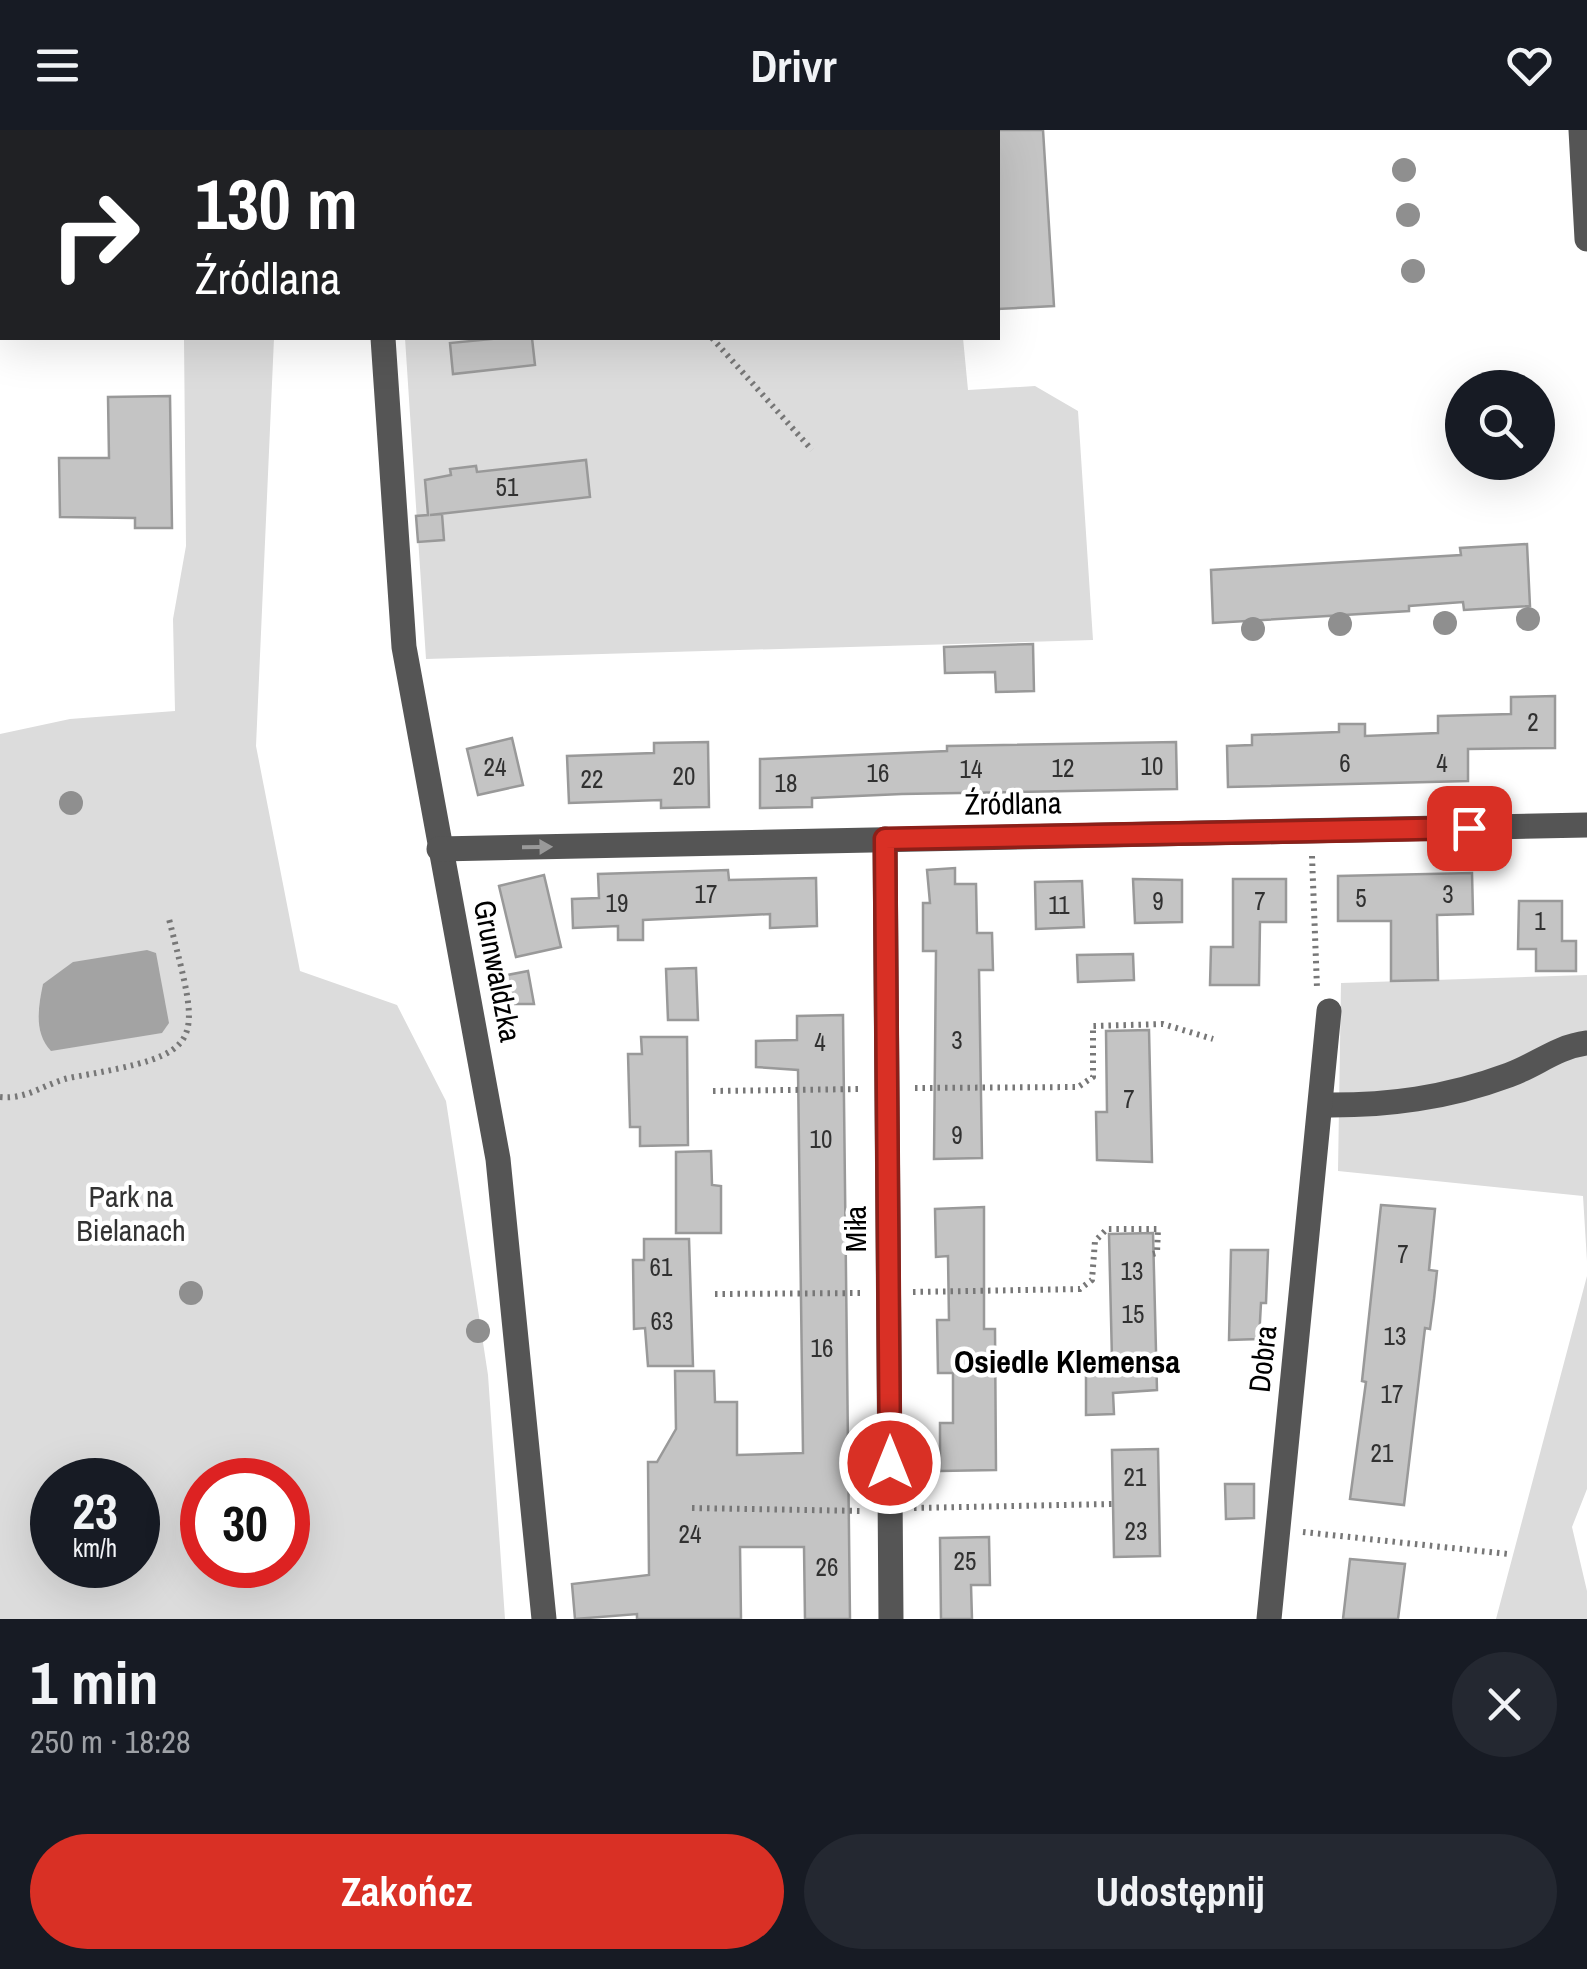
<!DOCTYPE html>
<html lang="pl">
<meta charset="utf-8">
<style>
:root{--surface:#171b24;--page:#242831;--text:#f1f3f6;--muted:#9ea1a6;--accent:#d93025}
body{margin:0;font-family:"Archivo Narrow",sans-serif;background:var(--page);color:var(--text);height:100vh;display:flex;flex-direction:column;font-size:38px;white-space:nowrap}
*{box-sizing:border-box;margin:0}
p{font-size:32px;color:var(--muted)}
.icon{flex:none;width:55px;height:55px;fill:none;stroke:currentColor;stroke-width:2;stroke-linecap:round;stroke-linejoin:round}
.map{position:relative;height:1489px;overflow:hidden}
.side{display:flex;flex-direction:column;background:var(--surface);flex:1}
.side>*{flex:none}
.guide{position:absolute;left:0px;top:0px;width:1000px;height:210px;box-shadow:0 10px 40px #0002;background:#202124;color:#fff;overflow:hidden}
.controls{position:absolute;left:1445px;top:240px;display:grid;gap:20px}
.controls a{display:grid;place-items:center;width:110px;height:110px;border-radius:50%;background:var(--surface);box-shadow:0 10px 40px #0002;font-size:50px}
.speed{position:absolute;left:30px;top:1328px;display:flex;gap:20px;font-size:50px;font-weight:700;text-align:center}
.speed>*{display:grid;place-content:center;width:130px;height:130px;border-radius:50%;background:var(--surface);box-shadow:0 10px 40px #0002;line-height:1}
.speed small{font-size:25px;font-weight:400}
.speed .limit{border:15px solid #d22;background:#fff;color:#111}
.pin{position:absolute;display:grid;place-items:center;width:85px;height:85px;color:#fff;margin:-42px;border-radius:20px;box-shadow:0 5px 15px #0006}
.me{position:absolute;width:110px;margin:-55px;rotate:0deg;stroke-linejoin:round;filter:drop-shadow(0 0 8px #0008)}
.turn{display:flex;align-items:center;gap:35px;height:210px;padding:0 30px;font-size:45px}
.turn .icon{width:130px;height:130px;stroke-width:2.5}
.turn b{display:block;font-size:70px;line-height:85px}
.round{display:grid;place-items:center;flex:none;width:105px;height:105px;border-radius:52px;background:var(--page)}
.overview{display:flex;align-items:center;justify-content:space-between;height:170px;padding:0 30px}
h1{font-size:60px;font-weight:700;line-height:75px}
.button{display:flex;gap:20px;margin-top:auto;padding:20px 30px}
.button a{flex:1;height:115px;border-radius:60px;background:var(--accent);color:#fff;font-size:40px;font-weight:700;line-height:115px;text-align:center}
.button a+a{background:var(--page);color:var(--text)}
header{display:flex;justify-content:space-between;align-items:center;height:130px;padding:0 30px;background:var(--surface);font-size:45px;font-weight:700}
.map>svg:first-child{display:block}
</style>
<header><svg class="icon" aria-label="menu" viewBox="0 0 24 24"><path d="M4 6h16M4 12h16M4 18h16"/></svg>Drivr<svg class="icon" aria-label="heart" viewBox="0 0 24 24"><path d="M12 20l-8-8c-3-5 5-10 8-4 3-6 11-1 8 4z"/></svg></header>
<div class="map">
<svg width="1587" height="1489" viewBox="0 0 1587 1489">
<rect width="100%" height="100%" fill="#fff"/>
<g fill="#dcdcdc" fill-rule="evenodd">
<polygon points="0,0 277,0 2,2 0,145"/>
<polygon points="479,0 950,0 950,2 458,2"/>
<path d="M274,208L256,616L300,841L397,875L446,971L488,1245L505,1489H0V604L70,589L175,581L173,489L186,416L184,209ZM52,1350H138V1435H52ZM202,1350H288V1435H202Z"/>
<polygon points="405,208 963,208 968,260 1035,256 1078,281 1093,510 426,529"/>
<polygon points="1587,845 1587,1131 1583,1066 1338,1041 1341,853"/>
<polygon points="1587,1146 1587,1359 1572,1397 1587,1461 1587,1489 1496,1489"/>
</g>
<path fill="#a3a3a3" d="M147,820L156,823L169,893L162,903L51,921C34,903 38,878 43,854L73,832Z"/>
<g fill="#c4c4c4" stroke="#999" stroke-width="2.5">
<polygon points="998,0 1043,0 1054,176 998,179"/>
<polygon points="501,208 532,208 535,235 453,244 450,213"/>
<polygon points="170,266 172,398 135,398 135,388 60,387 59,328 109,328 108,267"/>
<polygon points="586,330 590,367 430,385 442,384 444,410 418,412 416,386 428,385 425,350 451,345 450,339 476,336 477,342"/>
<polygon points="1527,414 1530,476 1464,480 1463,472 1409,476 1409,481 1213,493 1211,440 1461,425 1460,418"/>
<polygon points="1033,514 1034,561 996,562 995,542 945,543 944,517"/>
<polygon points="1555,566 1555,618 1468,619 1468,651 1228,657 1227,616 1252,615 1252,605 1339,602 1339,594 1365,594 1365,606 1438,603 1438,586 1511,584 1511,567"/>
<polygon points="512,608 523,655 478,665 467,619"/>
<polygon points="708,612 709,677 661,678 661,670 569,673 567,626 654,623 654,613"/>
<polygon points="1176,612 1177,659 902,664 812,668 812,677 760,678 760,629 947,621 947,616"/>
<polygon points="955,738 955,754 976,754 977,803 992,803 993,840 979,840 982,1028 934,1029 936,821 923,821 923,773 930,773 927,740"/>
<polygon points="728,740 729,750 816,748 817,796 770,798 770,784 643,790 643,810 618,810 618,796 573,798 572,769 599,768 598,744"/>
<polygon points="1472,743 1473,784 1437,785 1438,850 1391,851 1391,791 1338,791 1338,746"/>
<polygon points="544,745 561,817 516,827 499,756"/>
<polygon points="1133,749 1182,750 1182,792 1135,793"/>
<polygon points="1233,749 1286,749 1286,792 1260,792 1259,855 1210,855 1211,817 1233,817"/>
<polygon points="1082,751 1084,797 1036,799 1035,752"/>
<polygon points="1519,771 1562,771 1562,811 1576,811 1576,841 1536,841 1536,819 1518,819"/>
<polygon points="1133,824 1134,850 1078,852 1077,825"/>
<polygon points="696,838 698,890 668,890 666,839"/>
<polygon points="528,841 534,874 503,874 497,847"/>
<polygon points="843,885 850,1489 805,1489 804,1417 740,1417 741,1489 637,1489 637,1484 575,1489 572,1454 649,1445 648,1332 657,1332 676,1299 675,1241 714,1241 715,1272 737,1272 737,1325 803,1323 798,940 756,937 756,911 797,910 797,886"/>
<polygon points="1149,900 1152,1032 1097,1030 1096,982 1107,982 1106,901"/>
<polygon points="641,907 687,907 688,1015 640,1016 640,997 630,997 628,924 642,924"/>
<polygon points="711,1021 712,1055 721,1056 721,1103 676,1103 676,1022"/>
<polygon points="1381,1075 1435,1079 1429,1140 1437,1141 1434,1169 1430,1199 1425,1198 1404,1375 1350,1369 1366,1252 1362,1251"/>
<polygon points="984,1077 984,1199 995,1199 996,1340 940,1341 940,1293 953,1293 953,1243 938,1243 937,1190 949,1190 948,1126 936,1127 935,1079"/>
<polygon points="1153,1103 1157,1260 1113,1263 1114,1284 1086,1285 1086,1230 1112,1230 1109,1104"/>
<polygon points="644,1109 689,1109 693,1236 648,1236 645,1198 634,1199 633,1130 644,1130"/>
<polygon points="1231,1120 1268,1120 1266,1173 1261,1173 1259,1209 1229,1210"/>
<polygon points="1158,1319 1160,1426 1114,1427 1112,1320"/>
<polygon points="1225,1354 1254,1354 1254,1388 1226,1389"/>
<polygon points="989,1407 990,1455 971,1455 972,1489 941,1489 940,1408"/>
<polygon points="1350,1429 1405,1434 1398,1489 1343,1489"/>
</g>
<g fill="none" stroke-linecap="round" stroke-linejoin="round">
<g stroke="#777" stroke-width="6" stroke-dasharray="2.5 5" stroke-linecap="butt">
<polyline points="638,0 639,2"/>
<polyline points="685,2 699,0"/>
<polyline points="712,208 812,320"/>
<polyline points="1312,726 1317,858"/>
<polyline points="915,958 1078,957 1093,947 1093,896 1163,894 1213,909"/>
<polyline points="713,961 862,959"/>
<path d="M0,967C29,970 48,951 74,947C210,923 201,916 169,789"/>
<polyline points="913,1162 1080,1159 1092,1150 1095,1111 1107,1099 1158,1099 1157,1123 1153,1124"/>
<polyline points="715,1164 864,1163"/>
<polyline points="692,1378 864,1381"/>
<polyline points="914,1378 1112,1374"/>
<polyline points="1303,1402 1508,1424"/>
</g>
<g stroke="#555" stroke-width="25">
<polyline points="1581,0 1587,109"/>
<polyline points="385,2 385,0"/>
<polyline points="383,208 404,517 498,1029 544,1489"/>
<polyline points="885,709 891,1489"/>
<polyline points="439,719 1587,695"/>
<path d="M1321,975C1387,976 1447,968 1509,945C1537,935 1556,917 1587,913"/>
<polyline points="1269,1489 1329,881"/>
</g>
</g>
<g fill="#8f8f8f">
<circle cx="1404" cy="40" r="12"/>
<circle cx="1408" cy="85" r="12"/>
<circle cx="1413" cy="141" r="12"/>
<circle cx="1528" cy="489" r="12"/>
<circle cx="1445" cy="493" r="12"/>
<circle cx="1340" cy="494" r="12"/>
<circle cx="1253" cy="499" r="12"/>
<circle cx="71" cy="673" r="12"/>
<circle cx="191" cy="1163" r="12"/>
<circle cx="478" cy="1201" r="12"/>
</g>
<defs><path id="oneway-solid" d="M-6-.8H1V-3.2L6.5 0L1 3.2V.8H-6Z" transform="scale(2.5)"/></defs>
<use fill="#999" href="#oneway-solid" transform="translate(537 717) rotate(-1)"/>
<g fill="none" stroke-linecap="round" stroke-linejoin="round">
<g stroke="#8d1f18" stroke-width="25">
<polyline id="route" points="890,1333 885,709 1469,698"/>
</g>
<use href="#route" stroke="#d93025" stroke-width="18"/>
</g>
<g text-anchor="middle" stroke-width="9" stroke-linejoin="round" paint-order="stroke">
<g font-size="25" fill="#313131">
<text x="507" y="366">51</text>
<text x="1533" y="601">2</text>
<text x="1345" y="642">6</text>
<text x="1442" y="642">4</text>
<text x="1152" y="645">10</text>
<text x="495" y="646">24</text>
<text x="1063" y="647">12</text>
<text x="971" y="648">14</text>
<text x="878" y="652">16</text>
<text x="684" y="655">20</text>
<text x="592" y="658">22</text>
<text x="786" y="662">18</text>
<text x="706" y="773">17</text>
<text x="1448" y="773">3</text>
<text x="1361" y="777">5</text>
<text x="1158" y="780">9</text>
<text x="1260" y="780">7</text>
<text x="617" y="782">19</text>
<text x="1059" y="784">11</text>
<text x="1540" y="800">1</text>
<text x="957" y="919">3</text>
<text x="820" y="921">4</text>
<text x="1129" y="978">7</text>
<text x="957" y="1014">9</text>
<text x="821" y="1018">10</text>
<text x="1403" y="1133">7</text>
<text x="661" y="1146">61</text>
<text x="1132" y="1150">13</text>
<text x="1133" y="1193">15</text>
<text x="662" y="1200">63</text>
<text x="1395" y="1215">13</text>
<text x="822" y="1227">16</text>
<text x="1392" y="1273">17</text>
<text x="1382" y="1332">21</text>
<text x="1135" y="1356">21</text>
<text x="1136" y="1410">23</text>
<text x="690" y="1413">24</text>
<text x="965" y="1440">25</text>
<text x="827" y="1446">26</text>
</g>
<g font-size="30" fill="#000" stroke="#fff">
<text transform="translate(1013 674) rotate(-1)" y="10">Źródlana</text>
<text transform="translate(497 841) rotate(79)" y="10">Grunwaldzka</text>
<text transform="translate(856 1099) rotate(-90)" y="10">Miła</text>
<text transform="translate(1263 1229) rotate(-84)" y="10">Dobra</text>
</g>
<g font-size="30" fill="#333" stroke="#fff">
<text x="131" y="1077">Park na<tspan x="131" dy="34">Bielanach</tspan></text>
</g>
<g font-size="32" font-weight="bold" fill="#000" stroke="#fff">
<text x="1067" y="1243">Osiedle Klemensa</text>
</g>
</g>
</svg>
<div class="controls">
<a><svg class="icon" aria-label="search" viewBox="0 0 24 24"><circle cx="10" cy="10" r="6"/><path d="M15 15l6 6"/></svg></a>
</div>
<div class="speed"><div>23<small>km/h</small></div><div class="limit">30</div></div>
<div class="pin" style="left:1469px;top:698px;background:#d93025"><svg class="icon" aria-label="arrive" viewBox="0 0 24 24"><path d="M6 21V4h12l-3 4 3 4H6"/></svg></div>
<svg class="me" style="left:890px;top:1333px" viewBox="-20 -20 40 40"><circle r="17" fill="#d93025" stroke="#fff" stroke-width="3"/><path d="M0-11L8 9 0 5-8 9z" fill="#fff"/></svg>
<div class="guide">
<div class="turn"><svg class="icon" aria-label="right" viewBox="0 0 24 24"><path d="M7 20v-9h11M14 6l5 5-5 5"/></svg><div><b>130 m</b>Źródlana</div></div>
</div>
</div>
<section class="side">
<div class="overview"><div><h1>1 min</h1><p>250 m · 18:28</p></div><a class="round"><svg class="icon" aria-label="close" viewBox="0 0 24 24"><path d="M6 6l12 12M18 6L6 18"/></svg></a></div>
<div class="button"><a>Zakończ</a><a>Udostępnij</a></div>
</section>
